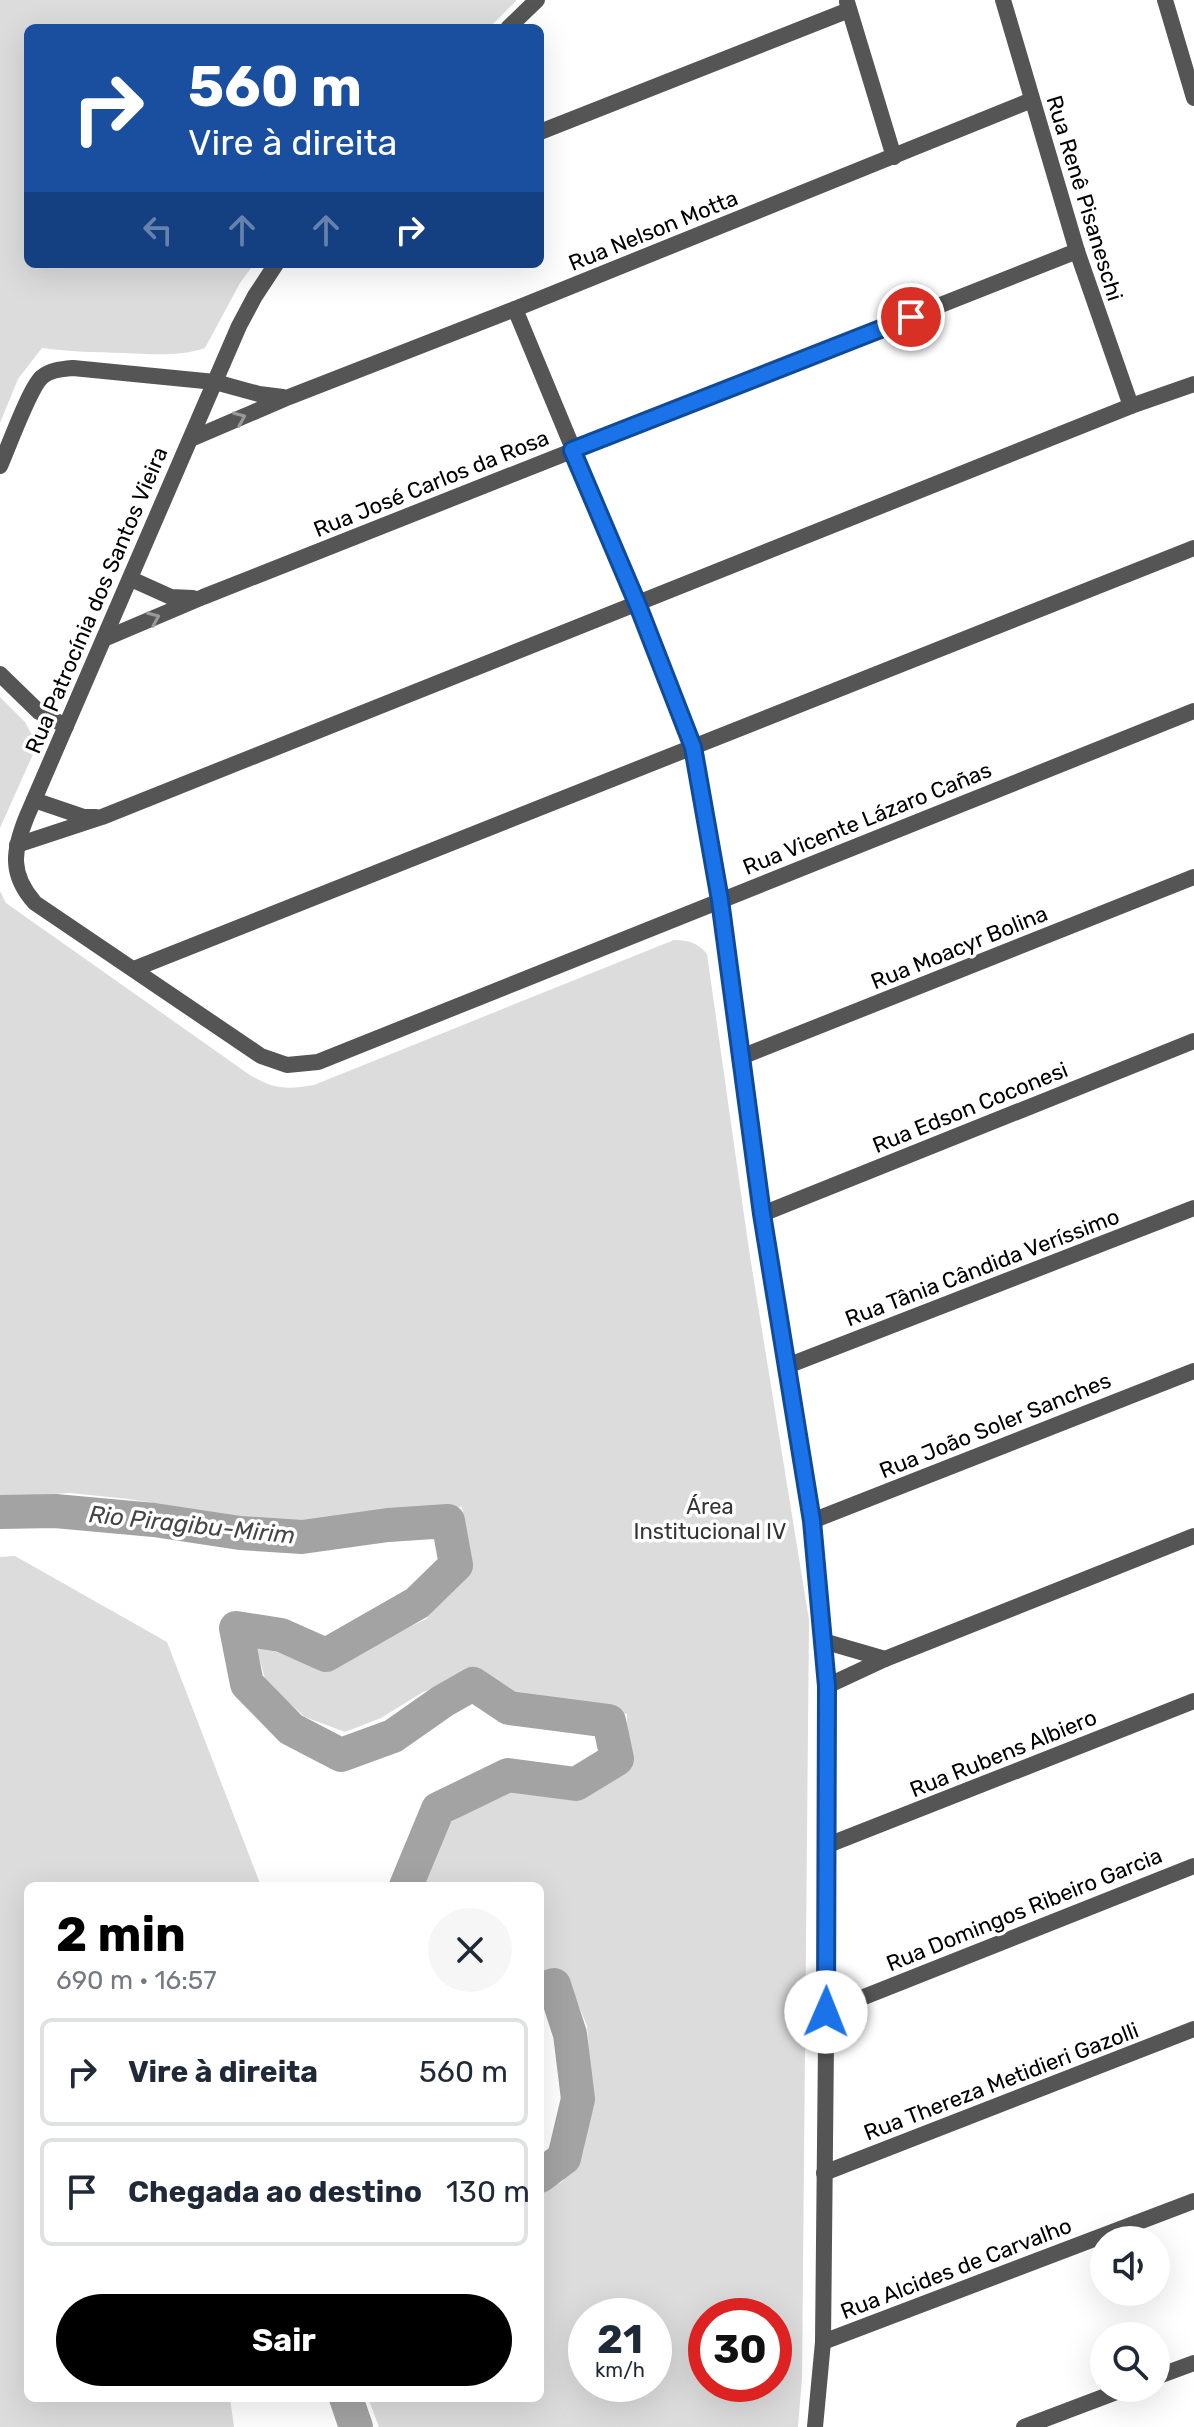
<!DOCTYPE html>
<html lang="pt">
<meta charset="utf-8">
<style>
:root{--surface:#fff;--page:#f6f6f7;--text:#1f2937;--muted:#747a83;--line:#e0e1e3;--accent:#000}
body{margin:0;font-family:Rubik,sans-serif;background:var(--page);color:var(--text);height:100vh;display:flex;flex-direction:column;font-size:30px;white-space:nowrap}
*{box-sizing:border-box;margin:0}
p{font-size:26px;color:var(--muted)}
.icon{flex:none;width:44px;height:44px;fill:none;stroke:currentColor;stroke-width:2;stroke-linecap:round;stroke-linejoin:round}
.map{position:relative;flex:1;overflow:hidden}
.sheet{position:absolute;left:24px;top:1882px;width:520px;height:520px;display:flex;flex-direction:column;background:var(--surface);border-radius:12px;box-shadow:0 8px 32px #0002}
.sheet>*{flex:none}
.hud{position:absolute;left:24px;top:24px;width:520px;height:244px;border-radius:12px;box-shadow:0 8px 32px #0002;background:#1a4fa0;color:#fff;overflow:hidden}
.controls{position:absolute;left:1090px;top:2226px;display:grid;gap:16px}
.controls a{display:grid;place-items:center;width:80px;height:80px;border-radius:50%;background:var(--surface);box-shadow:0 8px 32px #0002;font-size:40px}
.speed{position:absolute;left:568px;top:2298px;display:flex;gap:16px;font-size:40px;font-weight:700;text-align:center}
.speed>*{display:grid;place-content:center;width:104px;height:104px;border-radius:50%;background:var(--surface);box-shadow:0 8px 32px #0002;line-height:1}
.speed small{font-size:20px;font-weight:400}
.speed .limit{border:12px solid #d22;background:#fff;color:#111}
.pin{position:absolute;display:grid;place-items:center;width:68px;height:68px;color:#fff;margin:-34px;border:4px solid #fff;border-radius:50%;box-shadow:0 2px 8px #0007}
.me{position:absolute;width:88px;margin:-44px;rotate:1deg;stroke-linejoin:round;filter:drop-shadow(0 0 6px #0008)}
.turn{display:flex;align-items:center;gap:28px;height:168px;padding:0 32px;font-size:36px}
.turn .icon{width:104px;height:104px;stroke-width:2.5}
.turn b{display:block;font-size:56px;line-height:68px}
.lanes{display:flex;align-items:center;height:76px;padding:0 32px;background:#0003;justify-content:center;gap:40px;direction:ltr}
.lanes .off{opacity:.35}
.round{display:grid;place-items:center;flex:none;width:84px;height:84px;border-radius:42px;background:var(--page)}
.summary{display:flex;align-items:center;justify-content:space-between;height:136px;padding:0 32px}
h1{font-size:48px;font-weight:700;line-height:60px;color:var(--accent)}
.primary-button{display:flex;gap:16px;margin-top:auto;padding:16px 32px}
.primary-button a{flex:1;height:92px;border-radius:48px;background:var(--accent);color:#fff;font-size:32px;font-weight:700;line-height:92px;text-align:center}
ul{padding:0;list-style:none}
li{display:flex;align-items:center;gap:24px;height:108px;margin:0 16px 12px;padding:0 16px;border:4px solid var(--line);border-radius:12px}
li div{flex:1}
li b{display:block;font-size:30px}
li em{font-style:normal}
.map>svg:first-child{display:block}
</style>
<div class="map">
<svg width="1194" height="2427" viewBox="0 0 1194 2427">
<rect width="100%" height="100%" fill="#fff"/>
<g fill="#dcdcdc" fill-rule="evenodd">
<path d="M0,0H517L489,28H28V264H254L240,283L205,348C179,357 151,354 124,353C96,352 69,352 42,348L18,379L0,423Z"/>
<polygon points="0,697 25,722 33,737 34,752 0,828"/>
<path d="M0,891L6,903L247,1073C272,1089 284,1090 314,1085L674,940C689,940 698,943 707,954L749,1250L809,1620L802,2378L798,2427H379L368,2398H540V2192L562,2182L583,2152L593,2099L587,2026L567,1977L540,1975V1886H421L448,1824L508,1788L582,1795L628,1769L627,1714L513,1695L483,1670L423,1692L381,1718L345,1732L305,1717L266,1682L255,1643L320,1670L426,1619L472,1561L462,1507L357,1513L304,1523L241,1517L128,1499L70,1493L0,1497ZM654,2316V2384H586V2316ZM774,2316V2384H706V2316Z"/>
<polygon points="15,1556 167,1642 261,1886 28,1886 28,2398 230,2398 234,2427 0,2427 0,1557"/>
</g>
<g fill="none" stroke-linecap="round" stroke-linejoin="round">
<g stroke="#a3a3a3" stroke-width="34">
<polyline points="0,1512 55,1511 154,1520 240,1533 302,1537 388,1525 448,1521 456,1565 417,1603 326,1655 281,1635 236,1628 247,1684 291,1729 341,1755 393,1736 443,1701 473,1684 509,1708 609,1721 617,1759 576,1784 508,1775 438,1809 406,1886"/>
<polyline points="540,1989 554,1985 570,2034 578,2099 564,2158 540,2176"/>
<polyline points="346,2398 356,2427"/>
</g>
<g stroke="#555" stroke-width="16">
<polyline points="1003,0 1077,251 1131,406"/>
<polyline points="1165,0 1194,98"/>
<polyline points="847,2 894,157"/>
<polyline points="508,28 537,0"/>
<polyline points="540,132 849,10"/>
<path d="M276,264L255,296L239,326L27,816C13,850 9,874 35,903L261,1056L287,1065L318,1062L1194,711"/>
<polyline points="515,309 637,603 693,747 720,900 762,1214 812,1521 827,1686 828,1845 823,2342 815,2427"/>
<polyline points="191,439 289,397 515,309 1032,100"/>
<path d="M0,466C8,448 30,387 42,377C50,370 62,369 73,368L215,382L259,394L283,397"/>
<polyline points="131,579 171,597 193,598"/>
<polyline points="104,639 203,597 1077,251"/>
<polyline points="0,674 39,712 66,726"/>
<polyline points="34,800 84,817 96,817"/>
<polyline points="17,845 102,817 1131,406 1194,384"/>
<polyline points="134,969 1194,548"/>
<polyline points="741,1057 1194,877"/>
<polyline points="762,1214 1194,1041"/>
<polyline points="787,1366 1194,1208"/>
<polyline points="812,1521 1194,1371"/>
<polyline points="823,1641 885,1659"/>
<polyline points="827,1686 885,1659 1194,1536"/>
<polyline points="828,1845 1194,1701"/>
<polyline points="826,2012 1194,1866"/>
<polyline points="824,2173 1194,2029"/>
<polyline points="823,2342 1194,2201"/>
<polyline points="1156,2377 1194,2363"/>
<polyline points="1024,2427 1127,2388"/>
</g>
</g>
<defs><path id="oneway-chevron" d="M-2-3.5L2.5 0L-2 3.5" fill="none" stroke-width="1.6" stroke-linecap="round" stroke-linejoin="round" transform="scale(2)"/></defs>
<g stroke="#999">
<use href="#oneway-chevron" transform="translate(240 418) rotate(-23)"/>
<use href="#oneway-chevron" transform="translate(154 618) rotate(-23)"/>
</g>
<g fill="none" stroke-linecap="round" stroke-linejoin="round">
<g stroke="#114b97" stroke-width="20">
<polyline id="route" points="826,2012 827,1686 812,1521 762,1214 720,900 693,747 637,603 572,450 911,317"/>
</g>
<use href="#route" stroke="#1a73e8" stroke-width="14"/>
</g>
<g text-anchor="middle" stroke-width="7" stroke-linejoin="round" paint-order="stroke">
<g font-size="22" fill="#000" stroke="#fff">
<text transform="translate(1085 198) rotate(73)" y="8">Rua Renê Pisaneschi</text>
<text transform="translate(653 230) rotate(-22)" y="8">Rua Nelson Motta</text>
<text transform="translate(431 483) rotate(-22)" y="8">Rua José Carlos da Rosa</text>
<text transform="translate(96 600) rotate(-67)" y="8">Rua Patrocínia dos Santos Vieira</text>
<text transform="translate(867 818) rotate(-22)" y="8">Rua Vicente Lázaro Cañas</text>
<text transform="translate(959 947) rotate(-22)" y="8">Rua Moacyr Bolina</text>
<text transform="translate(970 1107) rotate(-22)" y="8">Rua Edson Coconesi</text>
<text transform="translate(982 1267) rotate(-21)" y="8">Rua Tânia Cândida Veríssimo</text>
<text transform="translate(995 1425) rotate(-22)" y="8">Rua João Soler Sanches</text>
<text transform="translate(1003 1753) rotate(-22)" y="8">Rua Rubens Albiero</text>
<text transform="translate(1024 1909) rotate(-22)" y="8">Rua Domingos Ribeiro Garcia</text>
<text transform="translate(1001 2081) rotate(-21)" y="8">Rua Thereza Metidieri Gazolli</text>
<text transform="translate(956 2268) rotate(-21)" y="8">Rua Alcides de Carvalho</text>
</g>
<g font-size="22" fill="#333" stroke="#fff">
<text x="710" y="1514">Área<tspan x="710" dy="25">Institucional IV</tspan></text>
</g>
<g font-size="24" font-style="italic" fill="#444" stroke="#fff">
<text transform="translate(192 1525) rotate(6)" y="8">Rio Piragibu-Mirim</text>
</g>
</g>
</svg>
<div class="controls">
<a><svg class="icon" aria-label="sound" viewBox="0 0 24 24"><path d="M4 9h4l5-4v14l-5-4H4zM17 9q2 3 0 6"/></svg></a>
<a><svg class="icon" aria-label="search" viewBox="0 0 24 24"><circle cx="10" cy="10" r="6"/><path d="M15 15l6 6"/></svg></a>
</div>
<div class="speed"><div>21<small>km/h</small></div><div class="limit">30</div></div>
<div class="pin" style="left:911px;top:317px;background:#d93025"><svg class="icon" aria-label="arrive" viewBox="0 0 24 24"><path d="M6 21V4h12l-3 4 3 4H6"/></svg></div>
<svg class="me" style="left:826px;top:2012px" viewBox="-20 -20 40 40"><circle r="19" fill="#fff"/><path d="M0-13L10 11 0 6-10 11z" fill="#1a73e8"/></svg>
<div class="hud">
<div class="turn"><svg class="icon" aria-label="right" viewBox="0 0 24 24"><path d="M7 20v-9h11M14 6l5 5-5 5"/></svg><div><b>560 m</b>Vire à direita</div></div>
<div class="lanes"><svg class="icon off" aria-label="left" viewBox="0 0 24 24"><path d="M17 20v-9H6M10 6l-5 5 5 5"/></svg><svg class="icon off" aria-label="ahead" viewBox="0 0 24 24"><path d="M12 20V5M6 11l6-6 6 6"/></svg><svg class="icon off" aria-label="ahead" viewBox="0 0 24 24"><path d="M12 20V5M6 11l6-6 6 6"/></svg><svg class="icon" aria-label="right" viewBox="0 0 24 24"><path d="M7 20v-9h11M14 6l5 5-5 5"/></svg></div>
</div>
<section class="sheet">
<div class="summary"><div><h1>2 min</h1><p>690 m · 16:57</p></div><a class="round"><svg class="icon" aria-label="close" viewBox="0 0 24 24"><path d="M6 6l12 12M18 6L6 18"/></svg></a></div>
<ul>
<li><svg class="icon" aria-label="right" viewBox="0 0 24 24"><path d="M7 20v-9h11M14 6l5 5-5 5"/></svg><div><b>Vire à direita</b></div><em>560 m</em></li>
<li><svg class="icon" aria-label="arrive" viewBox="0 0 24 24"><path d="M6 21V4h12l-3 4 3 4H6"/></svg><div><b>Chegada ao destino</b></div><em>130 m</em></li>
</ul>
<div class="primary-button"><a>Sair</a></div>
</section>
</div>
